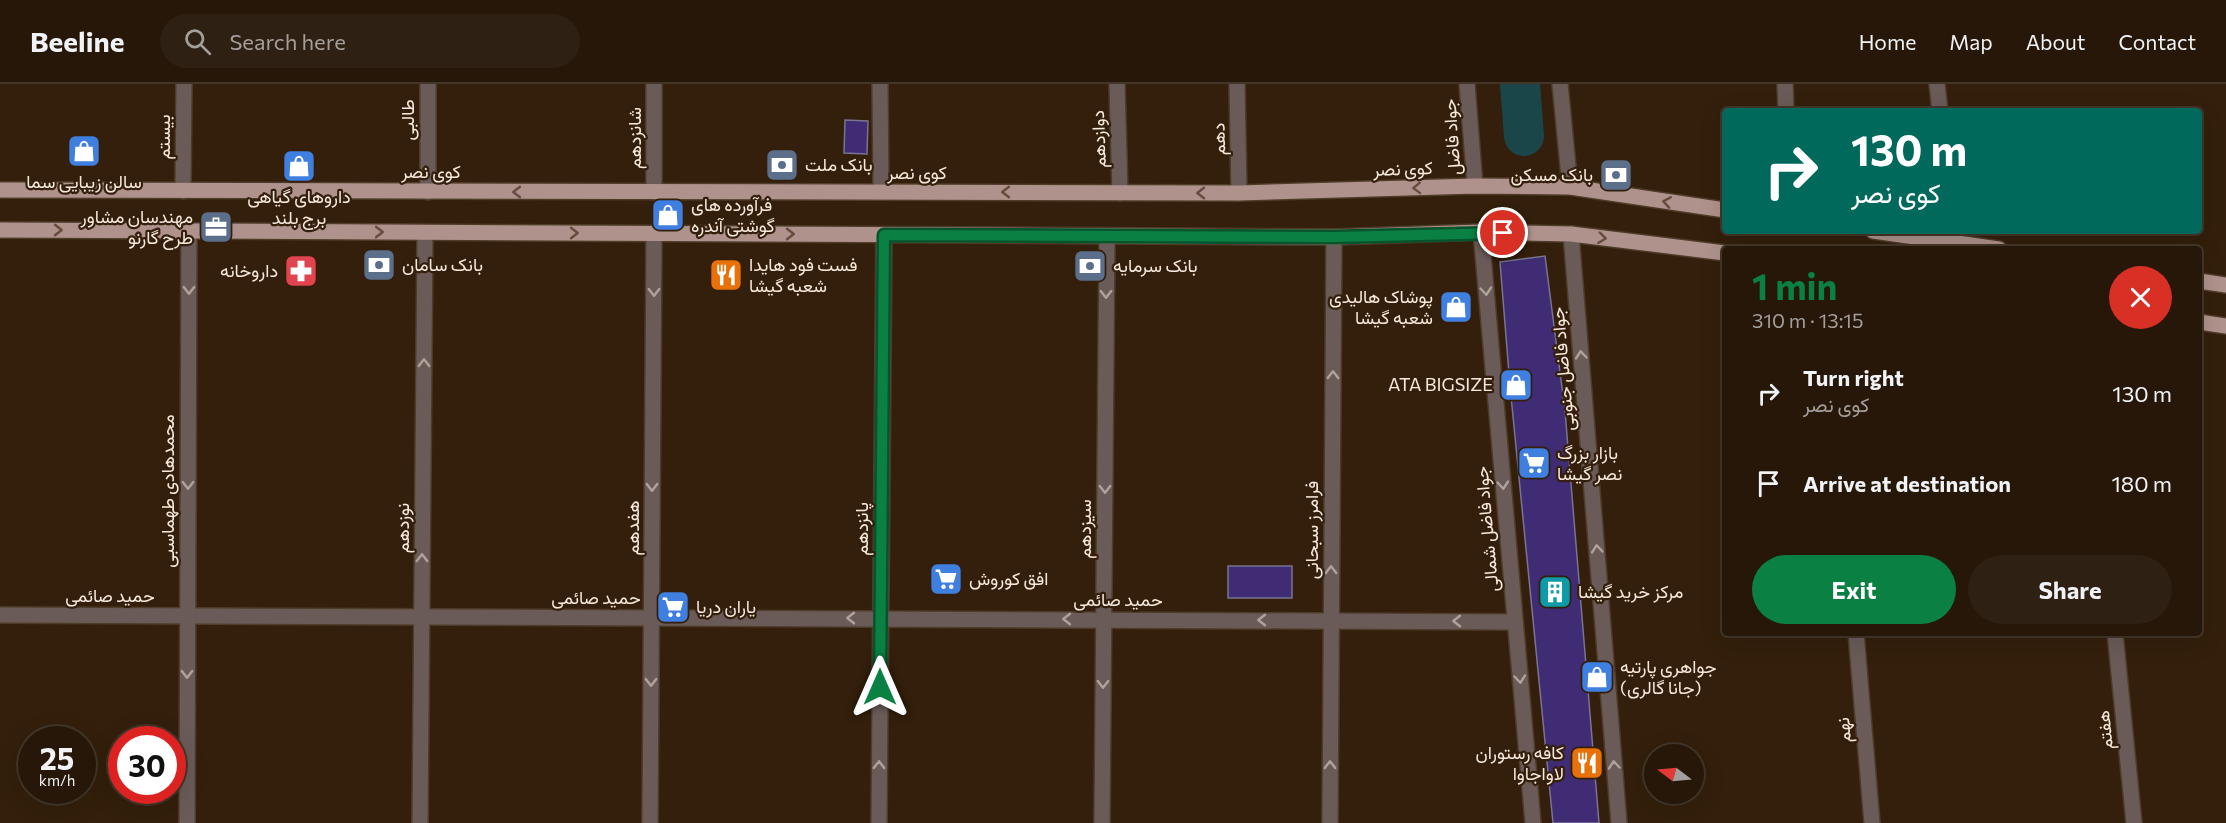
<!DOCTYPE html>
<meta charset="utf-8">
<style>
:root{--surface:#261708;--page:#2e2012;--text:#f1f3f6;--muted:#a49f9c;--line:#423629;--accent:#0b8043}
body{margin:0;font-family:Commissioner,Vazirmatn,sans-serif;background:var(--page);color:var(--text);height:100vh;display:flex;flex-direction:column;font-size:22px;white-space:nowrap}
*{box-sizing:border-box;margin:0}
p{font-size:20px;color:var(--muted)}
.icon{flex:none;width:33px;height:33px;fill:none;stroke:currentColor;stroke-width:2;stroke-linecap:round;stroke-linejoin:round}
.map{position:relative;flex:1;overflow:hidden}
.side{position:absolute;left:1722px;top:162px;width:480px;height:390px;display:flex;flex-direction:column;background:var(--surface);border-radius:6px;box-shadow:0 6px 24px #0002,0 0 0 2px var(--line)}
.side>*{flex:none}
.guide{position:absolute;left:1722px;top:24px;width:480px;height:126px;border-radius:6px;box-shadow:0 6px 24px #0002,0 0 0 2px var(--line);background:#00695c;color:#fff;overflow:hidden}
.needle{width:39px;rotate:286deg}
.buttons{position:absolute;left:1644px;top:660px;display:grid;gap:12px}
.buttons a{display:grid;place-items:center;width:60px;height:60px;border-radius:50%;background:var(--surface);box-shadow:0 6px 24px #0002,0 0 0 2px var(--line);font-size:30px}
.speed{position:absolute;left:18px;top:642px;display:flex;gap:12px;font-size:30px;font-weight:700;text-align:center}
.speed>*{display:grid;place-content:center;width:78px;height:78px;border-radius:50%;background:var(--surface);box-shadow:0 6px 24px #0002,0 0 0 2px var(--line);line-height:1}
.speed small{font-size:15px;font-weight:400}
.speed .limit{border:9px solid #d22;background:#fff;color:#111}
.pin{position:absolute;display:grid;place-items:center;width:51px;height:51px;color:#fff;margin:-26px;border:3px solid #fff;border-radius:50%;box-shadow:0 2px 6px #0007}
.me{position:absolute;width:66px;margin:-33px;rotate:0deg;stroke-linejoin:round;filter:drop-shadow(0 0 4px #0008)}
.turn{display:flex;align-items:center;gap:21px;height:126px;padding:0 30px;font-size:27px}
.turn .icon{width:78px;height:78px;stroke-width:2.5}
.turn b{display:block;font-size:42px;line-height:51px}
.round{display:grid;place-items:center;flex:none;width:63px;height:63px;border-radius:32px;background:var(--page)}
.headline{display:flex;align-items:center;justify-content:space-between;height:102px;padding:0 30px}
h1{font-size:36px;font-weight:700;line-height:45px;color:var(--accent)}
.action{display:flex;gap:12px;margin-top:auto;padding:12px 30px}
.action a{flex:1;height:69px;border-radius:36px;background:var(--accent);color:#fff;font-size:24px;font-weight:700;line-height:69px;text-align:center}
.action a+a{background:var(--page);color:var(--text)}
ul{padding:0;list-style:none}
li{display:flex;align-items:center;gap:18px;height:90px;padding:0 30px}
li div{flex:1}
li b{display:block;font-size:22px}
li em{font-style:normal}
header{display:flex;align-items:center;gap:36px;box-sizing:border-box;height:84px;padding:0 30px;background:var(--surface);border-bottom:2px solid var(--line)}
header strong{font-size:28px}
nav{display:flex;gap:33px;margin-inline-start:auto;font-size:21px}
.search{width:420px;height:54px;background:var(--page);display:flex;align-items:center;gap:15px;box-sizing:border-box;padding:0 21px;border-radius:33px;color:var(--muted);font-size:22px}
.map>svg:first-child{display:block}
</style>
<header>
<strong>Beeline</strong>
<div class="search"><svg class="icon" aria-label="search" viewBox="0 0 24 24"><circle cx="10" cy="10" r="6"/><path d="M15 15l6 6"/></svg>Search here</div>
<nav><a>Home</a><a>Map</a><a>About</a><a>Contact</a></nav>
</header>
<div class="map">
<svg width="2226" height="739" viewBox="0 0 2226 739">
<rect width="100%" height="100%" fill="#331f0b"/>
<g fill="none" stroke-linecap="round" stroke-linejoin="round">
<polyline stroke="#1a4649" stroke-width="40" points="1520,0 1524,52"/>
</g>
<g fill="#3f2c75" stroke="#787491" stroke-width="1.5">
<polygon points="845,36 868,37 867,70 844,69"/>
<polygon points="1545,172 1565,327 1599,739 1553,739 1510,302 1500,178"/>
<rect x="1228" y="482" width="64" height="32"/>
</g>
<g fill="none" stroke-linecap="round" stroke-linejoin="round">
<g stroke="#4e3b28" stroke-width="18">
<g id="minor">
<polyline points="880,0 881,108"/>
<polyline points="1117,0 1120,109"/>
<polyline points="1237,0 1239,109"/>
<polyline points="1467,0 1475,102"/>
<polyline points="1560,0 1570,103"/>
<polyline points="1785,0 1786,27"/>
<polyline points="1937,0 1940,27"/>
<polyline points="183,107 184,0"/>
<polyline points="428,108 428,0"/>
<polyline points="654,108 654,0"/>
<polyline points="1481,148 1533,739"/>
<polyline points="1571,150 1619,739"/>
<polyline points="0,531 1515,538"/>
<polyline points="1856,549 1872,739"/>
<polyline points="2115,549 2134,739"/>
<polyline points="187,739 189,147"/>
<polyline points="420,739 425,149"/>
<polyline points="650,739 654,150"/>
<polyline points="879,739 884,151"/>
<polyline points="1102,739 1107,152"/>
<polyline points="1330,739 1334,153"/>
</g>
</g>
<g stroke="#4e3b28" stroke-width="18">
<g id="major">
<polyline points="0,106 1239,109 1475,102 1570,103 1725,126"/>
<polyline points="0,146 1334,153 1481,148 1571,150 1725,169"/>
<polyline points="1873,147 1999,165"/>
<polyline points="2199,197 2226,201"/>
<polyline points="2199,238 2226,242"/>
</g>
</g>
<use href="#minor" stroke="#6a5b58" stroke-width="15"/>
<use href="#major" stroke="#af928b" stroke-width="15"/>
</g>
<defs><path id="oneway-chevron" d="M-2-3.5L2.5 0L-2 3.5" fill="none" stroke-width="1.6" stroke-linecap="round" stroke-linejoin="round" transform="scale(1.5)"/></defs>
<g stroke="#654d3e">
<use href="#oneway-chevron" transform="translate(1417 104) rotate(178)"/>
<use href="#oneway-chevron" transform="translate(517 108) rotate(-180)"/>
<use href="#oneway-chevron" transform="translate(1006 108) rotate(-180)"/>
<use href="#oneway-chevron" transform="translate(1201 109) rotate(-180)"/>
<use href="#oneway-chevron" transform="translate(1667 118) rotate(-171)"/>
<use href="#oneway-chevron" transform="translate(58 146)"/>
<use href="#oneway-chevron" transform="translate(379 148)"/>
<use href="#oneway-chevron" transform="translate(574 149)"/>
<use href="#oneway-chevron" transform="translate(790 150)"/>
<use href="#oneway-chevron" transform="translate(1602 154) rotate(7)"/>
</g>
<g stroke="#b0a29a">
<use href="#oneway-chevron" transform="translate(189 206) rotate(90)"/>
<use href="#oneway-chevron" transform="translate(1486 207) rotate(85)"/>
<use href="#oneway-chevron" transform="translate(654 208) rotate(90)"/>
<use href="#oneway-chevron" transform="translate(1106 210) rotate(90)"/>
<use href="#oneway-chevron" transform="translate(1581 271) rotate(-95)"/>
<use href="#oneway-chevron" transform="translate(424 279) rotate(-90)"/>
<use href="#oneway-chevron" transform="translate(1333 291) rotate(-90)"/>
<use href="#oneway-chevron" transform="translate(188 401) rotate(90)"/>
<use href="#oneway-chevron" transform="translate(1503 401) rotate(85)"/>
<use href="#oneway-chevron" transform="translate(652 403) rotate(90)"/>
<use href="#oneway-chevron" transform="translate(1105 405) rotate(90)"/>
<use href="#oneway-chevron" transform="translate(1597 465) rotate(-95)"/>
<use href="#oneway-chevron" transform="translate(422 474) rotate(-90)"/>
<use href="#oneway-chevron" transform="translate(1331 486) rotate(-90)"/>
<use href="#oneway-chevron" transform="translate(851 534) rotate(-180)"/>
<use href="#oneway-chevron" transform="translate(1067 535) rotate(-180)"/>
<use href="#oneway-chevron" transform="translate(1262 536) rotate(-180)"/>
<use href="#oneway-chevron" transform="translate(1457 537) rotate(-180)"/>
<use href="#oneway-chevron" transform="translate(187 590) rotate(90)"/>
<use href="#oneway-chevron" transform="translate(1520 595) rotate(85)"/>
<use href="#oneway-chevron" transform="translate(651 598) rotate(90)"/>
<use href="#oneway-chevron" transform="translate(1103 600) rotate(90)"/>
<use href="#oneway-chevron" transform="translate(879 681) rotate(-89)"/>
<use href="#oneway-chevron" transform="translate(1330 681) rotate(-90)"/>
<use href="#oneway-chevron" transform="translate(1614 681) rotate(-95)"/>
</g>
<g fill="none" stroke-linecap="round" stroke-linejoin="round">
<g stroke="#07532c" stroke-width="15">
<polyline id="route" points="880,603 884,151 1334,153 1503,149"/>
</g>
<use href="#route" stroke="#0b8043" stroke-width="10"/>
</g>
<defs>
<g id="shop-square" transform="scale(1.725)"><rect x="-9" y="-9" width="18" height="18" rx="4" fill="#3f7fe0" stroke="#331f0b"/><path d="M-5-2.5h2.3a2.7 3.5 0 0 1 5.4 0H5L5.5 6h-11ZM-1.5-2.5h3a1.5 2.3 0 0 0-3 0Z" fill="#fff"/></g>
<g id="bank-square" transform="scale(1.725)"><rect x="-9" y="-9" width="18" height="18" rx="4" fill="#5c6f8a" stroke="#331f0b"/><path d="M-6-4H6V4H-6ZM0-2.3a2.3 2.3 0 1 0 0 4.6a2.3 2.3 0 1 0 0-4.6Z" fill="#fff"/></g>
<g id="office-square" transform="scale(1.725)"><rect x="-9" y="-9" width="18" height="18" rx="4" fill="#5c6f8a" stroke="#331f0b"/><path d="M-6-3h4V-5.5h4V-3h4V5H-6ZM-1-4.5V-3h2v-1.5ZM-6 0V1H6V0Z" fill="#fff"/></g>
<g id="pharmacy-square" transform="scale(1.725)"><rect x="-9" y="-9" width="18" height="18" rx="4" fill="#e0444e" stroke="#331f0b"/><path d="M-2-6h4v4h4v4h-4v4h-4v-4h-4v-4h4Z" fill="#fff"/></g>
<g id="restaurant-square" transform="scale(1.725)"><rect x="-9" y="-9" width="18" height="18" rx="4" fill="#e8710a" stroke="#331f0b"/><path d="M-5-6h1v4h1v-4h1v4h1v-4h1v5L-1.5 .5V6h-2V.5L-5-1ZM5-6V6H3V1.5H1.5Q1.5-4 5-6Z" fill="#fff"/></g>
<g id="supermarket-square" transform="scale(1.725)"><rect x="-9" y="-9" width="18" height="18" rx="4" fill="#3f7fe0" stroke="#331f0b"/><path d="M-6-5.5h2.5l.6 2H6L4.5 2H-2.5L-4.4-4H-6ZM-1.5 3.2a1.3 1.3 0 1 0 .1 0ZM3 3.2a1.3 1.3 0 1 0 .1 0Z" fill="#fff"/></g>
<g id="building-square" transform="scale(1.725)"><rect x="-9" y="-9" width="18" height="18" rx="4" fill="#0f9aa8" stroke="#331f0b"/><path d="M-4-6H4V6H1V3H-1V6H-4ZM-2.5-4.3h1.7v1.8h-1.7ZM.8-4.3h1.7v1.8H.8ZM-2.5-1h1.7V.8h-1.7ZM.8-1h1.7V.8H.8Z" fill="#fff"/></g>
</defs>
<g fill-rule="evenodd">
<use href="#shop-square" x="84" y="67"/>
<use href="#bank-square" x="782" y="81"/>
<use href="#shop-square" x="299" y="82"/>
<use href="#bank-square" x="1616" y="91"/>
<use href="#shop-square" x="668" y="131"/>
<use href="#office-square" x="216" y="143"/>
<use href="#bank-square" x="379" y="181"/>
<use href="#bank-square" x="1090" y="182"/>
<use href="#pharmacy-square" x="301" y="187"/>
<use href="#restaurant-square" x="726" y="191"/>
<use href="#shop-square" x="1456" y="223"/>
<use href="#shop-square" x="1516" y="301"/>
<use href="#supermarket-square" x="1534" y="379"/>
<use href="#supermarket-square" x="946" y="495"/>
<use href="#building-square" x="1555" y="508"/>
<use href="#supermarket-square" x="673" y="523"/>
<use href="#shop-square" x="1597" y="593"/>
<use href="#restaurant-square" x="1587" y="679"/>
</g>
<g text-anchor="middle" stroke-width="4.5" stroke-linejoin="round" paint-order="stroke">
<g font-size="18" fill="#f6e8dc" stroke="#331f0b">
<text transform="translate(408 36) rotate(-90)" y="6">طالبی</text>
<text transform="translate(164 53) rotate(-90)" y="6">بیستم</text>
<text transform="translate(1452 53) rotate(-94)" y="6">جواد فاضل</text>
<text transform="translate(635 54) rotate(-90)" y="6">شانزدهم</text>
<text transform="translate(1099 55) rotate(-92)" y="6">دوازدهم</text>
<text transform="translate(1219 55) rotate(-91)" y="6">دهم</text>
<text transform="translate(1403 85) rotate(-2)" y="6">کوی نصر</text>
<text x="431" y="94">کوی نصر</text>
<text x="917" y="95">کوی نصر</text>
<text transform="translate(1563 285) rotate(-95)" y="6">جواد فاضل جنوبی</text>
<text transform="translate(168 407) rotate(-90)" y="6">محمدهادی طهماسبی</text>
<text transform="translate(403 444) rotate(-90)" y="6">نوزدهم</text>
<text transform="translate(633 444) rotate(-90)" y="6">هفدهم</text>
<text transform="translate(862 445) rotate(-90)" y="6">پانزدهم</text>
<text transform="translate(1085 445) rotate(-90)" y="6">سیزدهم</text>
<text transform="translate(1487 445) rotate(-95)" y="6">جواد فاضل شمالی</text>
<text transform="translate(1312 446) rotate(-90)" y="6">فرامرز سبحانی</text>
<text x="110" y="518">حمید صائمی</text>
<text x="596" y="520">حمید صائمی</text>
<text x="1118" y="522">حمید صائمی</text>
<text transform="translate(1844 646) rotate(-95)" y="6">نهم</text>
<text transform="translate(2105 646) rotate(-96)" y="6">هفتم</text>
</g>
<g font-size="18" fill="#f6e8dc" stroke="#331f0b" text-anchor="start">
<text x="805" y="87">بانک ملت</text>
<text x="1593" y="97" text-anchor="end">بانک مسکن</text>
<text x="84" y="104" text-anchor="middle">سالن زیبایی سما</text>
<text x="299" y="119" text-anchor="middle">داروهای گیاهی<tspan x="299" dy="21">برج بلند</tspan></text>
<text x="691" y="127">فرآورده های<tspan x="691" dy="21">گوشتی آندره</tspan></text>
<text x="193" y="139" text-anchor="end">مهندسان مشاور<tspan x="193" dy="21">طرح گارنو</tspan></text>
<text x="402" y="187">بانک سامان</text>
<text x="749" y="187">فست فود هایدا<tspan x="749" dy="21">شعبه گیشا</tspan></text>
<text x="1113" y="188">بانک سرمایه</text>
<text x="278" y="193" text-anchor="end">داروخانه</text>
<text x="1433" y="219" text-anchor="end">پوشاک هالیدی<tspan x="1433" dy="21">شعبه گیشا</tspan></text>
<text x="1493" y="307" text-anchor="end">ATA BIGSIZE</text>
<text x="1557" y="375">بازار بزرگ<tspan x="1557" dy="21">نصر گیشا</tspan></text>
<text x="969" y="501">افق کوروش</text>
<text x="1578" y="514">مرکز خرید گیشا</text>
<text x="696" y="529">یاران دریا</text>
<text x="1620" y="589">جواهری پارتیه<tspan x="1620" dy="21">(جانا گالری)</tspan></text>
<text x="1564" y="675" text-anchor="end">کافه رستوران<tspan x="1564" dy="21">لاواجاوا</tspan></text>
</g>
</g>
</svg>
<div class="buttons">
<a><svg class="needle" viewBox="-14 -14 28 28"><path d="M0-13l5 13h-10z" fill="#e53935"/><path d="M0 13l5-13h-10z" fill="#a49f9c"/></svg></a>
</div>
<div class="speed"><div>25<small>km/h</small></div><div class="limit">30</div></div>
<div class="pin" style="left:1503px;top:149px;background:#d93025"><svg class="icon" aria-label="arrive" viewBox="0 0 24 24"><path d="M6 21V4h12l-3 4 3 4H6"/></svg></div>
<svg class="me" style="left:880px;top:603px" viewBox="-20 -20 40 40"><path d="M0-17L14 15 0 8-14 15z" fill="#0b8043" stroke="#fff" stroke-width="4"/></svg>
<div class="guide">
<div class="turn"><svg class="icon" aria-label="right" viewBox="0 0 24 24"><path d="M7 20v-9h11M14 6l5 5-5 5"/></svg><div><b>130 m</b>کوی نصر</div></div>
</div>
<section class="side">
<div class="headline"><div><h1>1 min</h1><p>310 m · 13:15</p></div><a class="round" style="background:#d93025;color:#fff"><svg class="icon" aria-label="close" viewBox="0 0 24 24"><path d="M6 6l12 12M18 6L6 18"/></svg></a></div>
<ul>
<li><svg class="icon" aria-label="right" viewBox="0 0 24 24"><path d="M7 20v-9h11M14 6l5 5-5 5"/></svg><div><b>Turn right</b><p>کوی نصر</p></div><em>130 m</em></li>
<li><svg class="icon" aria-label="arrive" viewBox="0 0 24 24"><path d="M6 21V4h12l-3 4 3 4H6"/></svg><div><b>Arrive at destination</b></div><em>180 m</em></li>
</ul>
<div class="action"><a>Exit</a><a>Share</a></div>
</section>
</div>
